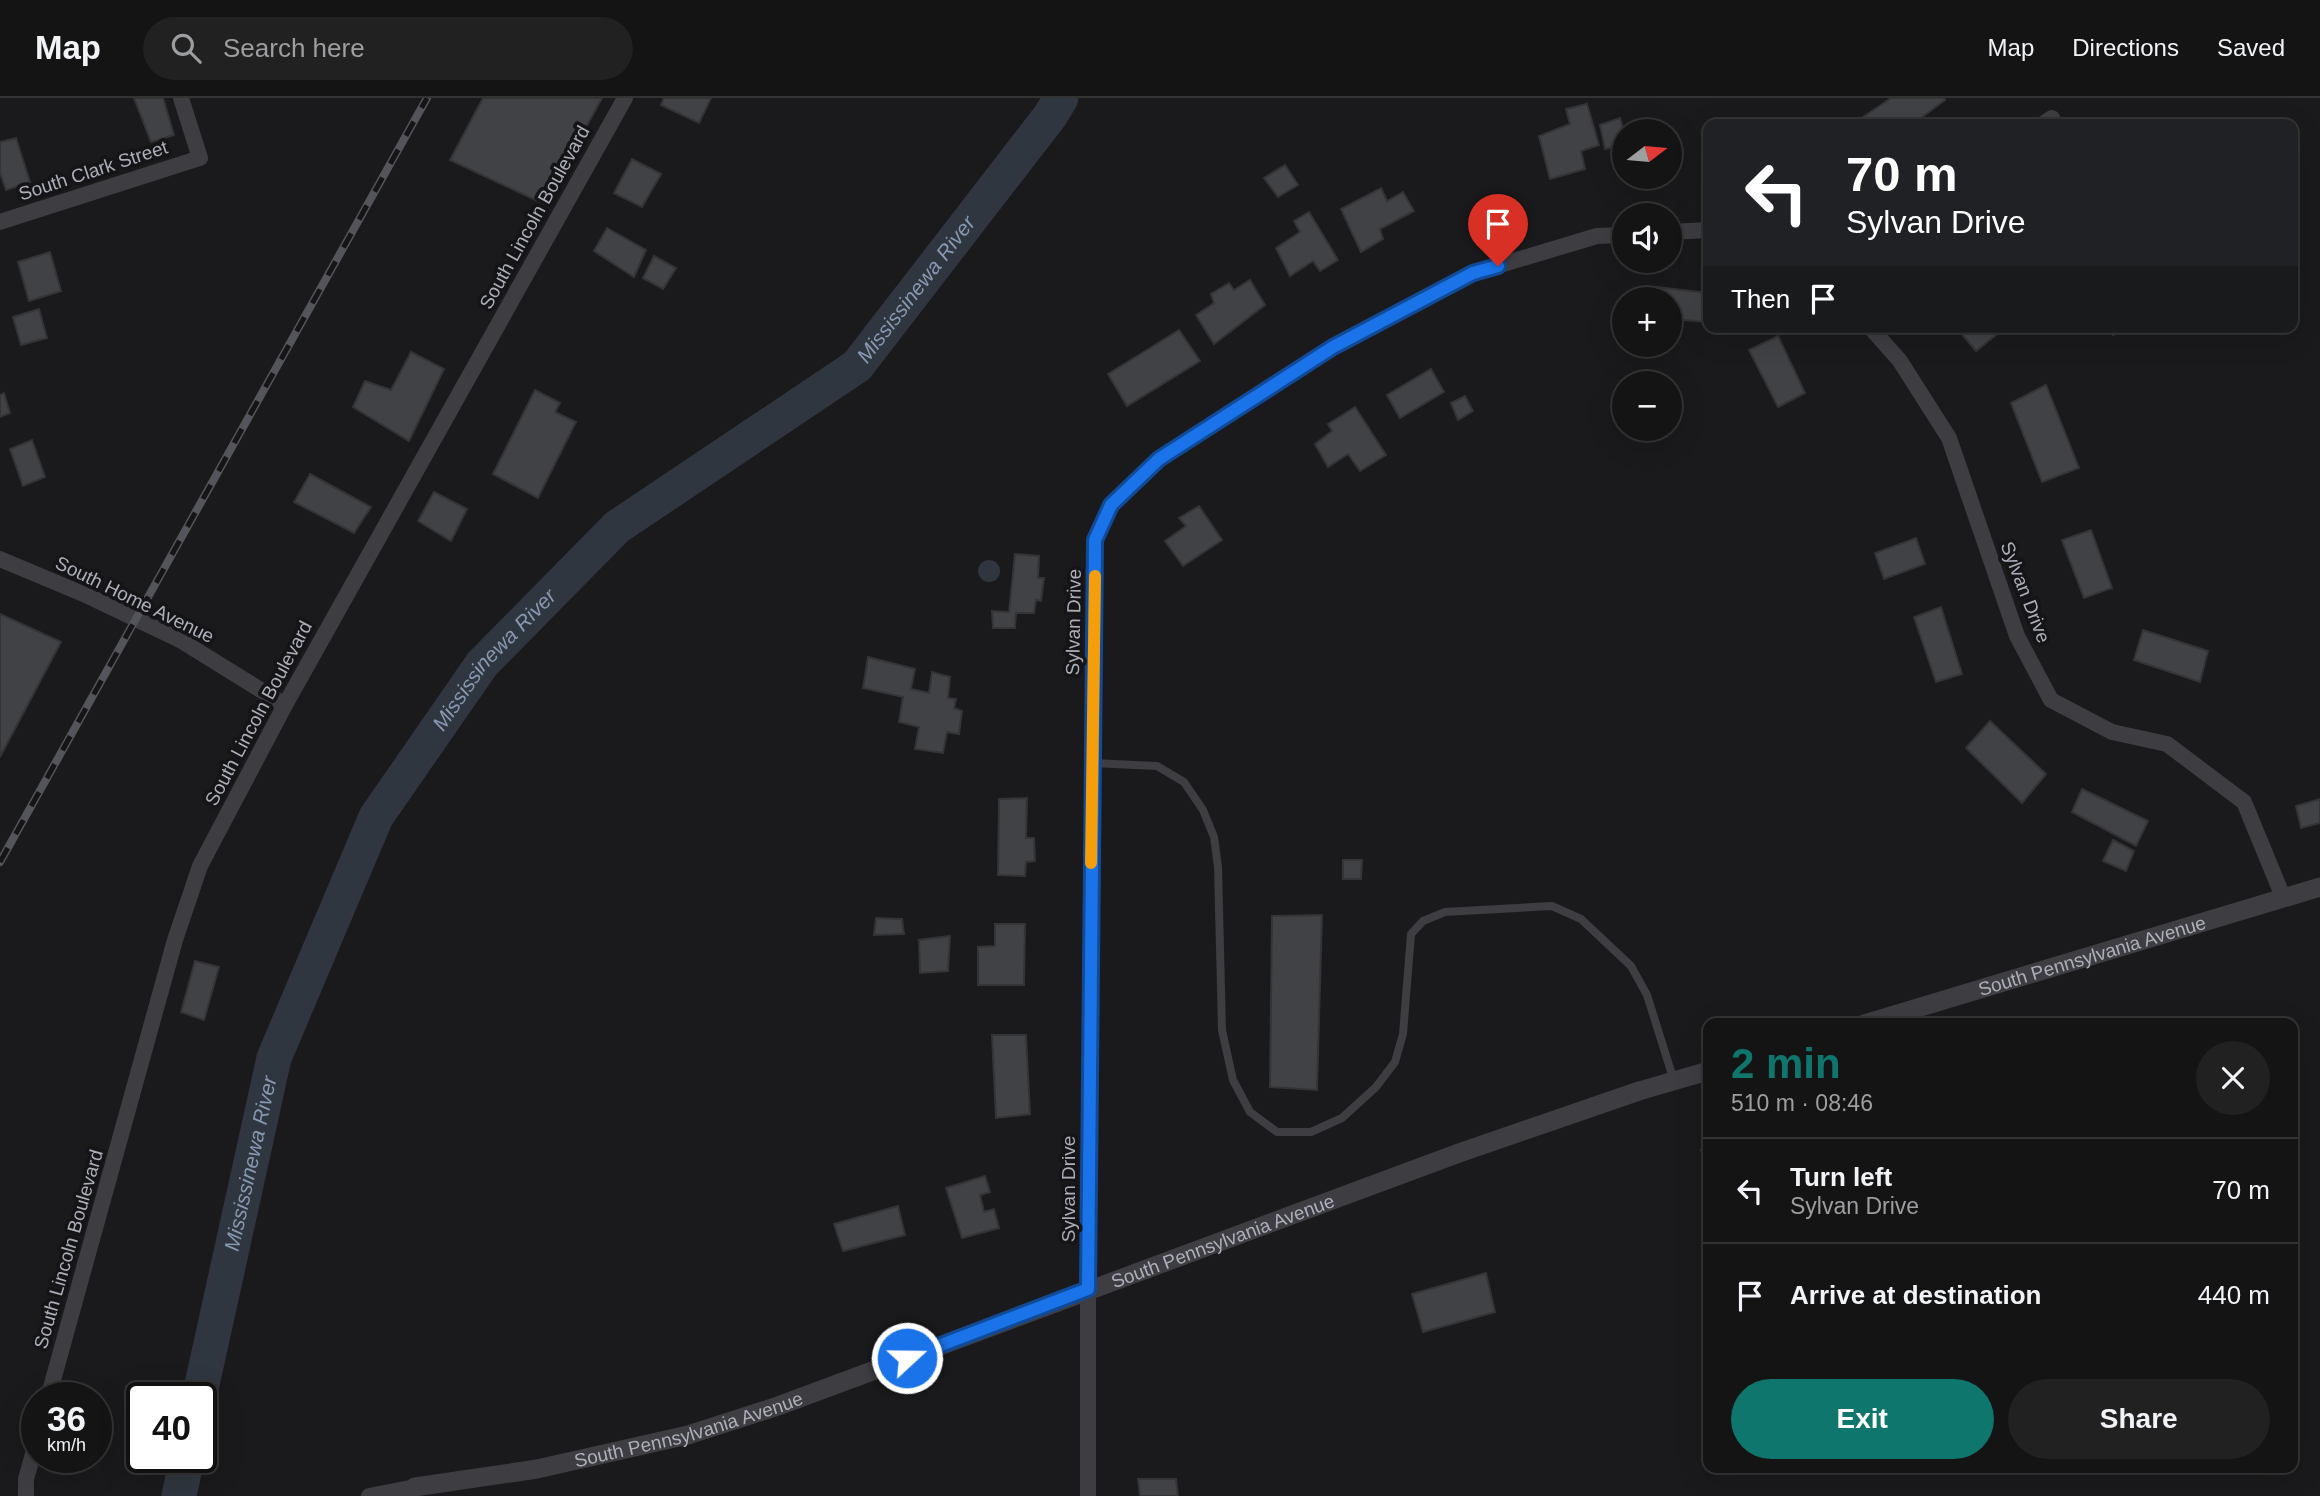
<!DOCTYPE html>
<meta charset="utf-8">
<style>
:root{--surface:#141415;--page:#212122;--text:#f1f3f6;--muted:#9d9ea0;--line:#333334;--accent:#0f766e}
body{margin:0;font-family:Arial,sans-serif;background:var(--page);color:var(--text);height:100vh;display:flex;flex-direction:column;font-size:26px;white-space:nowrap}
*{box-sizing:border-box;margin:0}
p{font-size:23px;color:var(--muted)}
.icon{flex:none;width:38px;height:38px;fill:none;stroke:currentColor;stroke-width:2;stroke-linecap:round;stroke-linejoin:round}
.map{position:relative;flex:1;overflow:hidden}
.panel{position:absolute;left:1703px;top:920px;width:595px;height:455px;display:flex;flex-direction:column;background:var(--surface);border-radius:14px;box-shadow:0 7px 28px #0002,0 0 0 2px var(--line)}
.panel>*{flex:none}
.hud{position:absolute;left:1703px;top:21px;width:595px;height:214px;border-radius:14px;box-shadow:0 7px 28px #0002,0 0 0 2px var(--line);background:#202124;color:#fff;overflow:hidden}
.needle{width:46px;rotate:74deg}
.buttons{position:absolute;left:1612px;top:21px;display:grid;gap:14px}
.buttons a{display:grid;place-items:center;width:70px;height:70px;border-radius:50%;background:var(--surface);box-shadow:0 7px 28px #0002,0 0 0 2px var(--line);font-size:35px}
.speed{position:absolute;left:21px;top:1284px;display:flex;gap:14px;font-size:35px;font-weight:700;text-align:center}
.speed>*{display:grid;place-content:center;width:91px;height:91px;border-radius:50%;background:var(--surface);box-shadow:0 7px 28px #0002,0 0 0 2px var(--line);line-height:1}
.speed small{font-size:18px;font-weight:400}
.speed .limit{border:4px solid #111;border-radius:10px;background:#fff;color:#111}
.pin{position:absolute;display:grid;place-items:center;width:60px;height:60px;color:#fff;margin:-72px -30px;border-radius:50% 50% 50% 0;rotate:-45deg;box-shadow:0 0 7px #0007}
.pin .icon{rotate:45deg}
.me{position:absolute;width:77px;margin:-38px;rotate:69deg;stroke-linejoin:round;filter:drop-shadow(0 0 5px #0008)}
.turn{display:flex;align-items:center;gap:24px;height:147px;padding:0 28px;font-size:32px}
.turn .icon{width:91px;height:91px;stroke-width:2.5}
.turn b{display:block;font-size:49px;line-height:60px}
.then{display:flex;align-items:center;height:66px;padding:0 28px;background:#0003;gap:14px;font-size:26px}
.round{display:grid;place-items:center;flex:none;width:74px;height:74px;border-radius:37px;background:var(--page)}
.head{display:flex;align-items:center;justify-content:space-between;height:119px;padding:0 28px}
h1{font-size:42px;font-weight:700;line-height:52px;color:var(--accent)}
.primary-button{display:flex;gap:14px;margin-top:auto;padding:14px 28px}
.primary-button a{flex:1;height:80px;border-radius:42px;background:var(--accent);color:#fff;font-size:28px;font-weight:700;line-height:80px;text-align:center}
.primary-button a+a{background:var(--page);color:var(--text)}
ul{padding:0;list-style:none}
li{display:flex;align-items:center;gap:21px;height:105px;padding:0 28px;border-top:2px solid var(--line)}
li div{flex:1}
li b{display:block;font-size:26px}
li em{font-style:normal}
header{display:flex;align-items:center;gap:42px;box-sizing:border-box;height:98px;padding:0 35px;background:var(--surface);border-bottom:2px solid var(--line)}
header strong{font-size:33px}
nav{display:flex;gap:38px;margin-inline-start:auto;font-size:24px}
.search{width:490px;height:63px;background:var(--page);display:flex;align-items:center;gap:18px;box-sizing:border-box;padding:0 24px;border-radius:38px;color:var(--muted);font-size:26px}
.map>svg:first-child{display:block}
</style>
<header>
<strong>Map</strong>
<div class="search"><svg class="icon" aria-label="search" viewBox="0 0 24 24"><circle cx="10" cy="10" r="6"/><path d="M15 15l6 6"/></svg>Search here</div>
<nav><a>Map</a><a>Directions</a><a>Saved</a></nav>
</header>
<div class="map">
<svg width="2320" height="1398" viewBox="0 0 2320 1398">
<rect width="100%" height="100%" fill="#1a1a1c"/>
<circle fill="#30363f" cx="989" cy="473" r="11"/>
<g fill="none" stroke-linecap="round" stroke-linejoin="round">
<g stroke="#30363f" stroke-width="35">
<path id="s1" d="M199,1300L274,960L376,719L482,566L617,429L857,268L1050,18L1061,0"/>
<polyline points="179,1398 187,1360"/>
</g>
</g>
<g fill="#414245" stroke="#343437" stroke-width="2">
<polygon points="134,0 163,0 174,37 151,44"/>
<polygon points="483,0 602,0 544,106 450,62"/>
<polygon points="664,0 711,0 699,25 661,7"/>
<polygon points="1891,0 1944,0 1945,2 1913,26 1862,26 1859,22"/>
<polygon points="1587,6 1599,47 1581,53 1585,71 1550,81 1539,38 1570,26 1566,11"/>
<polygon points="1620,20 1624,33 1624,46 1605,51 1600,27"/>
<polygon points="16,40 30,84 6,92 0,75 0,44"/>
<polygon points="632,61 661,76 642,109 614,95"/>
<polygon points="1285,67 1298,87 1278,99 1264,80"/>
<polygon points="1381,90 1387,103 1403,94 1414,113 1380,131 1383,141 1361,154 1341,111"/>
<polygon points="1309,114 1338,162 1320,173 1313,163 1290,178 1276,150 1300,134 1294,123"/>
<polygon points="607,130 646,152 634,179 594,153"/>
<polygon points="50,154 61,193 29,203 18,164"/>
<polygon points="654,158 676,170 663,191 643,180"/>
<polygon points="1250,182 1265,207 1214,246 1196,217 1214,205 1211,196 1229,185 1234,192"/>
<polygon points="1656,189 1708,195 1708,224 1670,221 1670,201 1653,201"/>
<polygon points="39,211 47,240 21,247 13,219"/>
<polygon points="1956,229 2000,229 2002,232 1976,253"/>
<polygon points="2110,229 2133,229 2113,237"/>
<polygon points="1179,232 1200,263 1127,308 1108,276"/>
<polygon points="1778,238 1805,295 1778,309 1749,252"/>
<polygon points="411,254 444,271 409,343 353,309 365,283 391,292"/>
<polygon points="1431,271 1444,294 1400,320 1387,297"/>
<polygon points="2046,287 2079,370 2042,384 2011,305"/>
<polygon points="535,292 560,305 555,314 576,324 538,400 493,376"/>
<polygon points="4,295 10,315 0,319 0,297"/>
<polygon points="1465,298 1473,313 1458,322 1451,305"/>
<polygon points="1355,309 1386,357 1360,373 1348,356 1328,369 1315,346 1332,333 1328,326"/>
<polygon points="32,342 45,379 23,388 10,351"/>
<polygon points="310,376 371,409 354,435 294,404"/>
<polygon points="434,394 467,411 451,443 418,423"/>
<polygon points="1199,408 1222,442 1183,468 1165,443 1186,428 1179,420"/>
<polygon points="2091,432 2112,490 2084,500 2062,442"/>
<polygon points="1916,440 1925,466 1884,481 1875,455"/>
<polygon points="1015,456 1039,458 1038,480 1044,480 1041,503 1036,502 1034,515 1016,515 1015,530 993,530 992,513 1009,514"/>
<polygon points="1941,509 1962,576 1936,584 1914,519"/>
<polygon points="0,516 61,544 0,659"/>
<polygon points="2143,532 2208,553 2200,584 2134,562"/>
<polygon points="868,559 915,571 911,591 929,595 932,574 950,579 948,600 956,601 954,610 962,613 959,636 947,634 943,655 915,651 919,629 899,624 903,599 863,590"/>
<polygon points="1990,623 2046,676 2022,705 1966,650"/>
<polygon points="2082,691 2148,723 2136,748 2072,714"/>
<polygon points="1027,700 1026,740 1034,740 1035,763 1026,764 1025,778 998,777 999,701"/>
<polygon points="2320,701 2320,725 2301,730 2296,708"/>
<polygon points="2113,742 2134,753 2126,773 2103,763"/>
<polygon points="1343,762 1362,762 1361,781 1343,781"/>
<polygon points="1322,817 1317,992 1270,989 1272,818"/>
<polygon points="876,820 902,821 904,836 874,837"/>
<polygon points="995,826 1025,826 1024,887 978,887 978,849 995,848"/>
<polygon points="950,838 948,873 920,875 919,842"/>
<polygon points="195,863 219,869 204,922 181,914"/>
<polygon points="992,937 1026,937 1030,1016 996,1020"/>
<polygon points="1708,1050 1708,1074 1701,1052"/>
<polygon points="985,1078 990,1094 980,1097 984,1114 994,1111 999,1130 962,1140 946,1090"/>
<polygon points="898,1108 905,1137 843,1153 834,1126"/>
<polygon points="1486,1175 1495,1214 1423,1234 1412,1196"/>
<polygon points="1138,1381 1176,1381 1178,1398 1140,1398"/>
</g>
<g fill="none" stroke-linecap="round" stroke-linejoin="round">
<polyline stroke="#3d3d42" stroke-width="8" points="1092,665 1157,668 1184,684 1203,712 1214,739 1218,769 1222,932 1233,982 1250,1014 1277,1034 1311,1034 1342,1020 1376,989 1395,964 1403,936 1411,836 1423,823 1445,814 1552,808 1581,821 1631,868 1647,897 1674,983"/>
<g stroke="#3d3d42" stroke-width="16">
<polyline points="2043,26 2052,20"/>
<polyline points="0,124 200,60 181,0"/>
<polyline points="1670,134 1708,132"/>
<polyline points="1870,229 1900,263 1949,340 2017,538 2051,602 2112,634 2167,646 2244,704 2283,799"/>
<polyline points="0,461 88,498 180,542 285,607"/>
<polyline points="48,1300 175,842 200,768 285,607 625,0"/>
<polyline points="26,1398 26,1381 37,1342"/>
<polyline points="369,1398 415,1389"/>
<polyline points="1088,1398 1088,1191 1095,442 1111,407 1159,361 1333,249 1473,175 1597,138 1624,137"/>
</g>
<g stroke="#3d3d42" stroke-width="19">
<path id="s2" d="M1864,926L2320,789"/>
<path id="s3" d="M415,1389L537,1371L688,1337L778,1308L1459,1055L1639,993L1708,973"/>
</g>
<g stroke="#54555b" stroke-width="8">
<polyline id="rail" points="0,764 427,0"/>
</g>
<use href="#rail" stroke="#151517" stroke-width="5" stroke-dasharray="16" stroke-linecap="butt"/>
</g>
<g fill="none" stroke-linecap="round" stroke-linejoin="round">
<g stroke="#114b97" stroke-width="18">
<polyline id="route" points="907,1260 1088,1191 1095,442 1111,407 1159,361 1333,249 1473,175 1498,168"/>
</g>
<use href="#route" stroke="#1a73e8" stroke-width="12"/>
<polyline stroke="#f59e0b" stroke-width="12" points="1091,765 1095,478"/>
</g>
<g text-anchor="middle" stroke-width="7" stroke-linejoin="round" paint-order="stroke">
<g font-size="19" fill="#adafba" stroke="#151517">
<text transform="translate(93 72) rotate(-18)" y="7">South Clark Street</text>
<text transform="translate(534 119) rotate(-61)" y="7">South Lincoln Boulevard</text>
<text transform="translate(2026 494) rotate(69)" y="7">Sylvan Drive</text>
<text transform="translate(135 501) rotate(26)" y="7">South Home Avenue</text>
<text transform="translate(1073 524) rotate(-89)" y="7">Sylvan Drive</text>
<text transform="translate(258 615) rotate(-62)" y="7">South Lincoln Boulevard</text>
<text dy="7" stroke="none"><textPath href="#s2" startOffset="238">South Pennsylvania Avenue</textPath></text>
<text transform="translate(1068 1091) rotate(-90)" y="7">Sylvan Drive</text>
<text dy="7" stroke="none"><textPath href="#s3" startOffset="847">South Pennsylvania Avenue</textPath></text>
<text transform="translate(68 1151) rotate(-74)" y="7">South Lincoln Boulevard</text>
<text dy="7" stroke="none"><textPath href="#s3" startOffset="280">South Pennsylvania Avenue</textPath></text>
</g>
<g font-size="21" font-style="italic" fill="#8798b2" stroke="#151517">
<text dy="7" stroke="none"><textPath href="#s1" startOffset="1374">Mississinewa River</textPath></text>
<text dy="7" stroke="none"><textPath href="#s1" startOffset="807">Mississinewa River</textPath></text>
<text dy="7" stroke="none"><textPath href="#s1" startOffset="240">Mississinewa River</textPath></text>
</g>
</g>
</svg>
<div class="buttons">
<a><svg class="needle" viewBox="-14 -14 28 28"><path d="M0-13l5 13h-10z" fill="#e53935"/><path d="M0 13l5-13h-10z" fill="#9d9ea0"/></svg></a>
<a><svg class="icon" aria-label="sound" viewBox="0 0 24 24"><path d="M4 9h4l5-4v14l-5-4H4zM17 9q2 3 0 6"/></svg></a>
<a>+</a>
<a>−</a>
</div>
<div class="speed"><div>36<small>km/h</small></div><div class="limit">40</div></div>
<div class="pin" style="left:1498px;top:168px;background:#d93025"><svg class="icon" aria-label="arrive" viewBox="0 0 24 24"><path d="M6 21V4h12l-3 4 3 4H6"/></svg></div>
<svg class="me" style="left:907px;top:1260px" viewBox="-20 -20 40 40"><circle r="17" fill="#1a73e8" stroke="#fff" stroke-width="3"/><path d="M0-11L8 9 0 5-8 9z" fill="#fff"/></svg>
<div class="hud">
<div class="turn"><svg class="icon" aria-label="left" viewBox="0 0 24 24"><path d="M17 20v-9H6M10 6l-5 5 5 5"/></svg><div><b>70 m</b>Sylvan Drive</div></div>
<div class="then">Then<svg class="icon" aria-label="arrive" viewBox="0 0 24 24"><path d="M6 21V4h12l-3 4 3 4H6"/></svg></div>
</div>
<section class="panel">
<div class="head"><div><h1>2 min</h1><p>510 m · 08:46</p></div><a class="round"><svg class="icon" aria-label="close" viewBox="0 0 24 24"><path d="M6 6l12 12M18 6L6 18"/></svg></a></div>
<ul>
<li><svg class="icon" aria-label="left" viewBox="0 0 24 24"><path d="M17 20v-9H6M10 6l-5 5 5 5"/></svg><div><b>Turn left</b><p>Sylvan Drive</p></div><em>70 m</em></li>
<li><svg class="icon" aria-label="arrive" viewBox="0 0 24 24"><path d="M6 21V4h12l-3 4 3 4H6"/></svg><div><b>Arrive at destination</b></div><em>440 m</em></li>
</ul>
<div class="primary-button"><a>Exit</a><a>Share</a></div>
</section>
</div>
